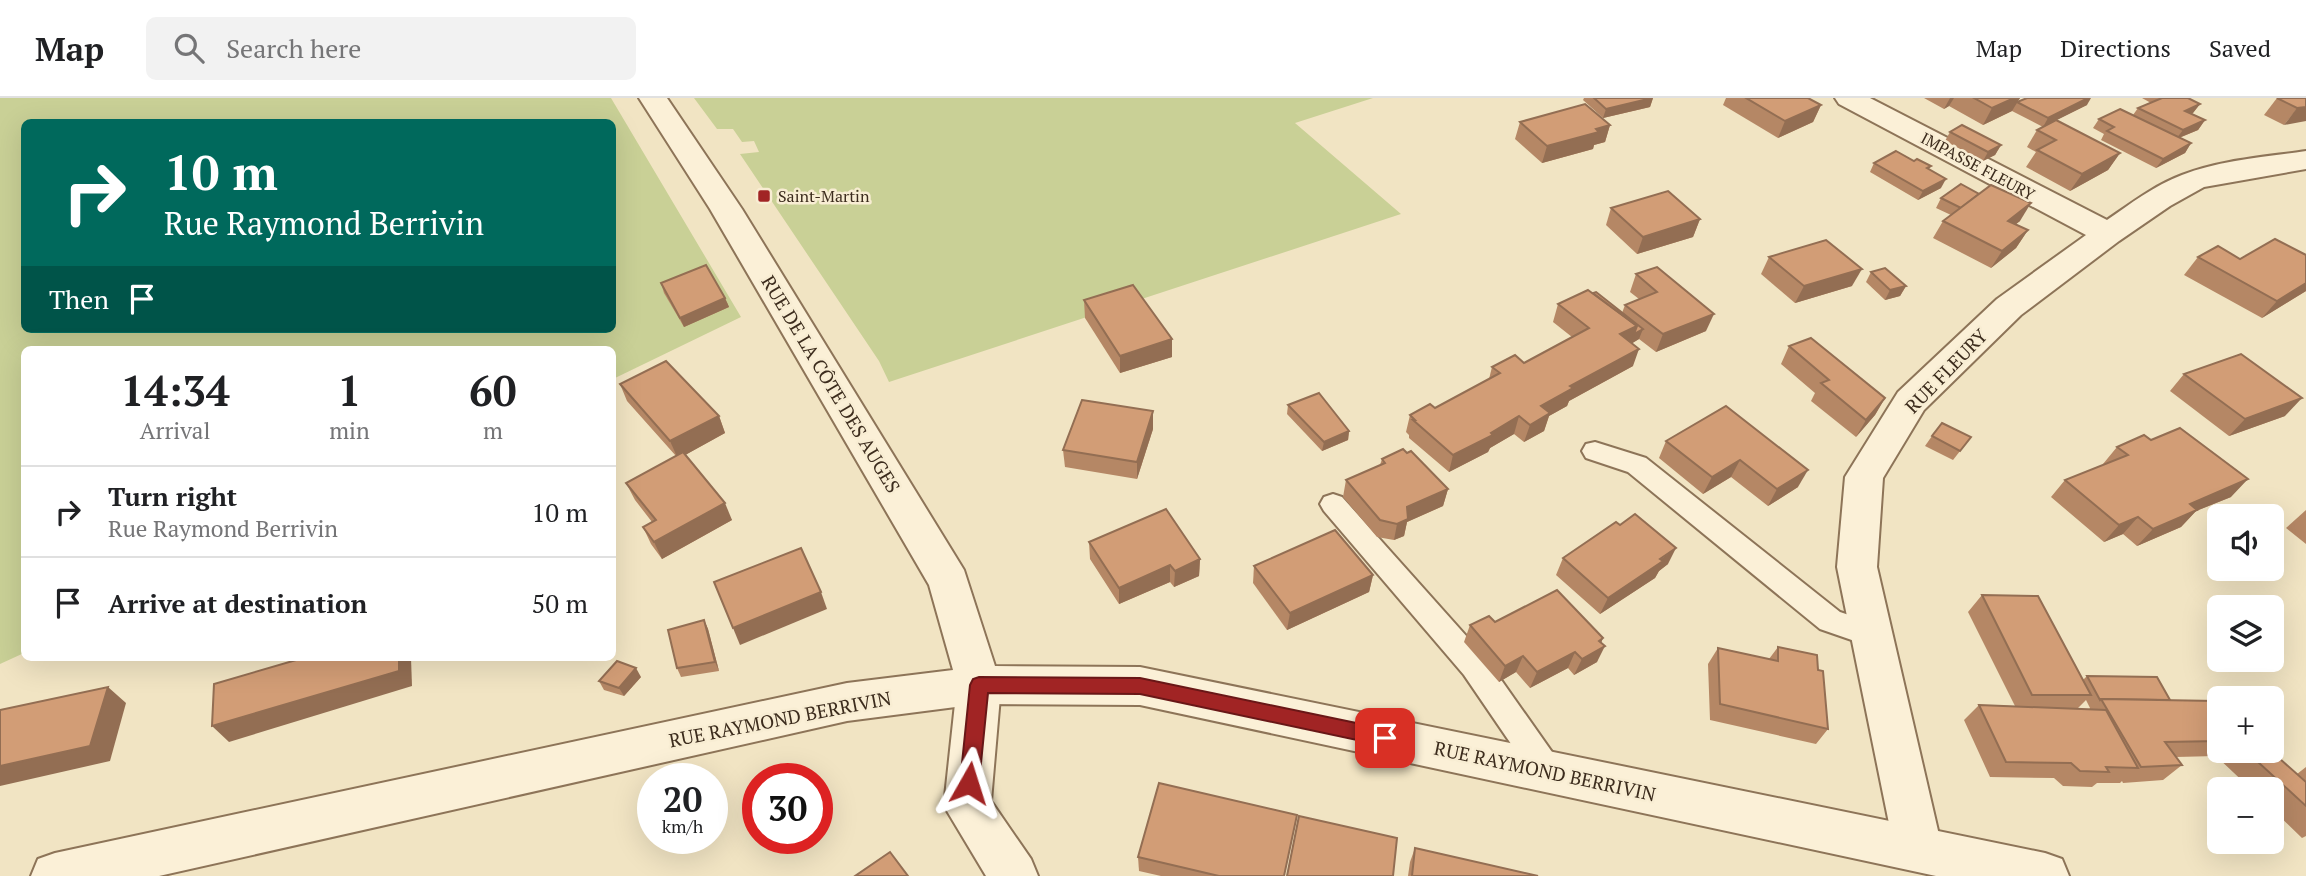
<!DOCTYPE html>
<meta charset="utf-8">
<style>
:root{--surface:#fff;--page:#f2f2f2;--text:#202124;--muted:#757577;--line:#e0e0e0}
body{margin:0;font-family:"PT Serif",serif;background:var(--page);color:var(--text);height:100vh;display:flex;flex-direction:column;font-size:26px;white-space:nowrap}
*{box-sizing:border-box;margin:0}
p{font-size:23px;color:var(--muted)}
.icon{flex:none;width:38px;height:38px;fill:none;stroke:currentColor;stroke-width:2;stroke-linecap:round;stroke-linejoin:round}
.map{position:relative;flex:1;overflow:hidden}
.sheet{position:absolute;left:21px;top:248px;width:595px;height:315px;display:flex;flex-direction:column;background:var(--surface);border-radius:10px;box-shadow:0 7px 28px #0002}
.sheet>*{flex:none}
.top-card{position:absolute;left:21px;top:21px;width:595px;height:214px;border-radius:10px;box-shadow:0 7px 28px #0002;background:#00695c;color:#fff;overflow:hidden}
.controls{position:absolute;left:2207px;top:406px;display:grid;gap:14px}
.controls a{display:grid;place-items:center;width:77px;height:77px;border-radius:10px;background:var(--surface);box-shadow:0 7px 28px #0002;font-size:35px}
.speed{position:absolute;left:637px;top:665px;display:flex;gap:14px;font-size:35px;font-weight:700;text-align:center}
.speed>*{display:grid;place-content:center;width:91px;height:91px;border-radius:50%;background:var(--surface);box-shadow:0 7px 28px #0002;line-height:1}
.speed small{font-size:18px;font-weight:400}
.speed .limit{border:10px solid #d22;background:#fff;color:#111}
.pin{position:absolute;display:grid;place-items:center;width:60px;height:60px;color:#fff;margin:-30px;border-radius:14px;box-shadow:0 4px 10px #0006}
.me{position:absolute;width:77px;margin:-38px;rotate:6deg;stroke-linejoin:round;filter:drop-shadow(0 0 5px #0008)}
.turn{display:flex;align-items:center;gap:24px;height:147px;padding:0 28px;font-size:32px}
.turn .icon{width:91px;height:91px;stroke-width:2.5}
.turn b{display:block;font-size:49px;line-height:60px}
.then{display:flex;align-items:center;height:66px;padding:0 28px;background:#0003;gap:14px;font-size:26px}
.eta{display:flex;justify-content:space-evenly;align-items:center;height:119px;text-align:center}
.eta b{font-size:42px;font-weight:700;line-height:49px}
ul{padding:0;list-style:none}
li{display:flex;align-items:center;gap:21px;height:91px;padding:0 28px;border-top:2px solid var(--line)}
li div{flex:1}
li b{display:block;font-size:26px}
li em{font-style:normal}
header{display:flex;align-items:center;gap:42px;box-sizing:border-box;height:98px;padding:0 35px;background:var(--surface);border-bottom:2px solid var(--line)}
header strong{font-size:33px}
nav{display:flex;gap:38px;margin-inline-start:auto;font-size:24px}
.search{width:490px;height:63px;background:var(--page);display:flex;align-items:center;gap:18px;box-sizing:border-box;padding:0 24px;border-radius:10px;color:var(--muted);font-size:26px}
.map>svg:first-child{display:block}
</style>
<header>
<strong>Map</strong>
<div class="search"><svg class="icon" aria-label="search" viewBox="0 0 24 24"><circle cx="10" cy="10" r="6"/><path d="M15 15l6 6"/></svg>Search here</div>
<nav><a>Map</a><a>Directions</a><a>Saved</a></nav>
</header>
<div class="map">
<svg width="2306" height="778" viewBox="0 0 2306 778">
<rect width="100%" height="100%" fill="#f1e4c3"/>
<g fill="#c9d096" fill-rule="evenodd">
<path d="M0,0H611L741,219L613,281L612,252H24V555L0,566ZM24,24H612V231H24Z"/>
<polygon points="694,0 1373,0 1295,25 1401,116 889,284 879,263 740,56 759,54 754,43 742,44 733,31 717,31"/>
</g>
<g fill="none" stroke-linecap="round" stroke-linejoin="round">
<g stroke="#8d7458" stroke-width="4">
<g id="service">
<polygon points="1595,344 1646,360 1840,514 1882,528 1886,537 1882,546 1872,549 1820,531 1628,374 1586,360 1582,353 1586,346"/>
<polygon points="1333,396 1342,399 1485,559 1559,664 1564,674 1559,684 1548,688 1537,684 1464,577 1324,413 1320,406 1324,399"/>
</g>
</g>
<g stroke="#8d7458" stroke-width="4">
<g id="minor">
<path d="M1835,0H1870L2107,122C2130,106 2155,87 2182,77C2220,62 2265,59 2306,53V71L2204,89L2170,108L2119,143L2021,217L1924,312L1883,380L1877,469L1942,750L1935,766L1918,773L1901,766L1894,750L1837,469L1845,379L1898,294L1997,201L2086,137L1839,6Z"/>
<polygon points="979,568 994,574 1001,587 991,703 1031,761 1038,778 986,778 944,708 957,587 964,574"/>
</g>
</g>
<g stroke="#8d7458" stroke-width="4">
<polygon id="tertiary" points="639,0 667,0 742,111 964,472 995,568 1140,569 2045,755 2062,761 2069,778 1936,778 1140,607 979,606 847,623 159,778 31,778 38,761 55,755 847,585 953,572 929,487 710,111"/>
</g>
<use href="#service" fill="#fbf0d7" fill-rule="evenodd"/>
<use href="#minor" fill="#fbf0d7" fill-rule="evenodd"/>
<use href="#tertiary" fill="#fbf0d7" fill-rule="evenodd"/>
</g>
<g fill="#b58765" fill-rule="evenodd">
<polygon points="1584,0 1653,0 1650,9 1603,20 1583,2"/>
<polygon points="1726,0 1808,0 1821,7 1813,24 1778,40 1723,7"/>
<polygon points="1924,0 2020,0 2017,4 2087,7 2056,22 2120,55 2108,72 2070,93 2026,69 2036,54 2027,49 2037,32 2043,29 2012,13 1983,27 1949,8 1944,11"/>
<polygon points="2142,0 2188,0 2200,6 2192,16 2205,22 2198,32 2179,40 2191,45 2185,55 2156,70 2101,42 2104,36 2093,30 2099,21 2133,17 2138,10 2151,5"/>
<polygon points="2277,0 2306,0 2284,27 2264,17"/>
<polygon points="1520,24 1610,27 1605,44 1594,47 1593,51 1542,65 1515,41"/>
<polygon points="1950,34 2001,47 1995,57 1983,63 1945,43"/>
<polygon points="1914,63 1931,68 1929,71 1941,90 1918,102 1870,74 1874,65"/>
<polygon points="1941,100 2020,123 2016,126 2028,132 2016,150 1991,170 1933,140 1943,123 1951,117 1936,110"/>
<polygon points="1611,110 1700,121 1693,139 1637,156 1606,127"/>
<polygon points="1769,159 1852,188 1795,205 1761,176"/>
<polygon points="2198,159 2240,161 2306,193 2262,220 2184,177"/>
<polygon points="1871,174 1906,188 1900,198 1885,202 1866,184"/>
<polygon points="1636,176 1706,233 1656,254 1639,241 1632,245 1633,268 1569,303 1567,308 1549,318 1544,333 1524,344 1514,336 1490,350 1488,354 1449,374 1409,340 1409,337 1406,334 1410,317 1435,310 1489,281 1492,269 1524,265 1572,239 1553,224 1558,206 1622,215 1625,207 1639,201 1630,194"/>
<polygon points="661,185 725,200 729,209 684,229 664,195"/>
<polygon points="1084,202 1172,259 1120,275 1085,220"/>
<polygon points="1789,248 1885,300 1875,317 1856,339 1811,303 1815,295 1781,266"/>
<polygon points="2184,276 2285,318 2229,338 2170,293"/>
<polygon points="620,286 719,318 725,335 685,357 732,422 662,461 651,446 643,429 652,424 635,402 626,385 676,358 627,303"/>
<polygon points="1288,307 1349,333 1348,342 1322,353 1287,316"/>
<polygon points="1726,308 1798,389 1768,408 1731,379 1703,396 1659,360 1666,343"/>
<polygon points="1153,331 1137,381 1065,369 1063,352"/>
<polygon points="1932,338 1971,339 1953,362 1925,348"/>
<polygon points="2117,349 2231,399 2196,413 2181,429 2137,448 2123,436 2104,444 2051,399 2065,382 2104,367 2103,366"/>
<polygon points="1382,361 1448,391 1443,408 1407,424 1404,438 1394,442 1377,439 1343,399 1346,382 1380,367"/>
<polygon points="2306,412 2306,446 2286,430"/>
<polygon points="1089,444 1200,461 1199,478 1174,489 1170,484 1119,506 1090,461"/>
<polygon points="1563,460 1668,466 1659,473 1655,480 1600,516 1556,477"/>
<polygon points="1254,468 1373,477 1369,494 1287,532 1253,485"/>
<path d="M1982,497L2083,582L2087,578L2170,602L2219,606V653H2271L2297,676L2306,669V738L2302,740L2272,711V691H2251L2216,658L2176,659L2182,667L2163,682L2123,685L2122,683L2120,685H2097L2092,689L2063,688L2054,680L1990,679L1964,622L1979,607L2015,608L1968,514ZM2086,602L2090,610L2089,612L2077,611Z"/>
<polygon points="704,522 708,531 719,573 681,579 677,570"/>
<polygon points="1495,524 1603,540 1601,545 1597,564 1574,577 1568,570 1530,590 1516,574 1499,584 1464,544 1470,527"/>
<polygon points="1778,549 1818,572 1828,631 1816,646 1710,622 1708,566 1718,550 1769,561"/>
<polygon points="641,579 624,598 604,592 599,583"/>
<polygon points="1415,750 1538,778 1408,778 1410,764"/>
<polygon points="1138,759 1285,778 1161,778 1139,773"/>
</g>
<g fill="#936e53">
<polygon points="1653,0 1650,9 1603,20 1606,11"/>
<polygon points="1950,0 1954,0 1949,8 1944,11"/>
<polygon points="2014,0 2020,0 2012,13 1983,27 1992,10"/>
<polygon points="2088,0 2091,0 2087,7 2043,29 2048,20"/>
<polygon points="2200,6 2193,15 2179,22 2185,13"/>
<polygon points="1821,7 1813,24 1778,40 1785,23"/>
<polygon points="2306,9 2306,23 2284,27 2297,10"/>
<polygon points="2205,22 2198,32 2176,41 2183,32"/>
<polygon points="1610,27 1605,44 1594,47 1593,51 1542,65 1547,48"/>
<polygon points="2191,45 2185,55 2156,70 2163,61"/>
<polygon points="2001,47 1995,57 1983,63 1988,54"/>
<polygon points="2120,55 2108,72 2070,93 2082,76"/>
<polygon points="1946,81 1941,90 1918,102 1923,93"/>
<polygon points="2031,105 2020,123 1998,140 2008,123"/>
<polygon points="1700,121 1693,139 1637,156 1643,139"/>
<polygon points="2028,132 2016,150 1991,170 2002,153"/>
<polygon points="1862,171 1852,188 1795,205 1804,188"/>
<polygon points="2306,185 2306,193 2262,220 2277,203"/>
<polygon points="1906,188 1900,198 1885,202 1890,192"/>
<polygon points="725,200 729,209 684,229 680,220"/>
<polygon points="1714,216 1706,233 1656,254 1663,236"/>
<polygon points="1637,228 1643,231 1639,241 1631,246 1620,236"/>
<polygon points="1172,241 1172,259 1120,275 1120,258"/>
<polygon points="1639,251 1633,268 1569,303 1567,308 1549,318 1544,333 1524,344 1530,327 1541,308 1570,288"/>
<polygon points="1885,300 1875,317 1856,339 1866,322"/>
<polygon points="2302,300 2285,318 2229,338 2245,321"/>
<polygon points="1153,313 1153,331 1137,381 1137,364"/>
<polygon points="719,318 725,335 678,361 670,343"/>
<polygon points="1519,318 1514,336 1490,350 1488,354 1449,374 1453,357"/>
<polygon points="1349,333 1348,342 1322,353 1324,344"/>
<polygon points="1740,362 1731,379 1703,396 1712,379"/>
<polygon points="1808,372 1798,389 1768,408 1777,391"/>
<polygon points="2248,381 2231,399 2196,413 2181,429 2137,448 2153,431 2190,406"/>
<polygon points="1448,391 1443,408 1407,424 1404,438 1394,442 1397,426 1407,409"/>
<polygon points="725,405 732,422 662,461 654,444"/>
<polygon points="2138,419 2123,436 2104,444 2119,427"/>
<polygon points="1676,450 1668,466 1659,473 1655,480 1600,516 1608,500"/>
<polygon points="1200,461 1199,478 1174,489 1175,473"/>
<polygon points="1170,467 1170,484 1119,506 1119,490"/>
<polygon points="1373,477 1369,494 1287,532 1290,515"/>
<polygon points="821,494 827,511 740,547 733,530"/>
<polygon points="704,522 708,531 719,573 715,564"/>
<polygon points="1603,540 1598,552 1605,548 1597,564 1574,577 1582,561 1599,543"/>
<polygon points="1575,554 1568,570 1530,590 1537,574"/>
<polygon points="1523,558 1516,574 1499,584 1505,568"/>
<polygon points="399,560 411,560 412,588 229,644 212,628"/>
<polygon points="636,570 641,579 624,598 619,590"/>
<polygon points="108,589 126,605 110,663 0,688 0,668"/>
</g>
<g fill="#d29d76" stroke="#936e53" stroke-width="2">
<polygon points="1594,0 1652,0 1606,11"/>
<polygon points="1746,0 1808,0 1821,7 1785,23"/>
<polygon points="1974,0 2014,0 1992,10"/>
<polygon points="2027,0 2088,0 2048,20 2017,4"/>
<polygon points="2162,0 2188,0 2200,6 2185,13 2205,22 2183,32 2138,10"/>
<polygon points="2277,0 2306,0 2306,9 2297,10"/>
<polygon points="1585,6 1610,27 1596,31 1599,34 1547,48 1520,24"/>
<polygon points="2120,11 2191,45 2163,61 2107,33 2114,29 2099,21"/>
<polygon points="2056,22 2120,55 2082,76 2037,52 2056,42 2037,32"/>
<polygon points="1962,27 2001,47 1988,54 1950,34"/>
<polygon points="1896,53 1914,63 1917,61 1931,68 1927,70 1946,81 1923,93 1874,65"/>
<polygon points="1961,86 1979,96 1961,110 1941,100"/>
<polygon points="1991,87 2031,105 2008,123 2028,132 2002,153 1943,123"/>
<polygon points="1668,93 1700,121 1643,139 1611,110"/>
<polygon points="2275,141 2306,157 2306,185 2277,203 2198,159 2218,148 2240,161"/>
<polygon points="1826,142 1862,171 1804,188 1769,159"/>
<polygon points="706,167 725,200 680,220 661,185"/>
<polygon points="1657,169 1714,216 1663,236 1625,207 1657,194 1636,176"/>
<polygon points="1885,170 1906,188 1890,192 1871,174"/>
<polygon points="1133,187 1172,241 1120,258 1084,202"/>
<polygon points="1588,192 1637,228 1620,236 1639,251 1570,288 1573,290 1541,308 1550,315 1530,327 1519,318 1491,335 1493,337 1453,357 1413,322 1415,322 1410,317 1430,306 1435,310 1500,275 1492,269 1515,257 1524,265 1589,230 1558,206"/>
<polygon points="1596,194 1643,231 1634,236 1637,228 1593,195"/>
<polygon points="1811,240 1885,300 1866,322 1821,285 1829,282 1789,248"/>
<polygon points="2241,256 2302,300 2245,321 2184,276"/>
<polygon points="666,263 719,318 670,343 620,286"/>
<polygon points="1319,295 1349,333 1324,344 1288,307"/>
<polygon points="1082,302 1153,313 1137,364 1063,352"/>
<polygon points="1726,308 1808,372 1777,391 1740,362 1712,379 1666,343"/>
<polygon points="1942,325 1971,339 1960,353 1932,338"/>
<polygon points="2180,330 2248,381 2190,406 2197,412 2153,431 2138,419 2119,427 2065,382 2128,357 2117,349 2144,337 2151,342"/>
<polygon points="1403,351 1407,355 1411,353 1448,391 1407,409 1408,421 1397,426 1380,422 1346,382 1385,365 1382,361"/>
<polygon points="683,354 725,405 654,444 643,429 656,422 626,385"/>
<polygon points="1166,411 1200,461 1175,473 1170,467 1119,490 1089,444"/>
<polygon points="1635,416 1676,450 1660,461 1663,463 1608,500 1563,460 1616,424 1620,427"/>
<polygon points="1335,432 1373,477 1290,515 1254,468"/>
<polygon points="801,450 821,494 733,530 714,484"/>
<polygon points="1557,492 1603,540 1599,543 1605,548 1582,561 1575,554 1537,574 1523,558 1505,568 1470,527 1489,518 1495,524"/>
<polygon points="1982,497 2038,498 2091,597 2032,597"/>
<polygon points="704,522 715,564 677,570 668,532"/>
<polygon points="1778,549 1817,557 1818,572 1823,573 1828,631 1720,606 1718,550 1778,563"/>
<polygon points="303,560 399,560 399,573 212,628 214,586"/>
<polygon points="617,563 636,570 619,590 599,583"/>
<polygon points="2087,578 2157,579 2170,602 2101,601 2100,602"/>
<polygon points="108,589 90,648 0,668 0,612"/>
<polygon points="2101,601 2216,603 2219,606 2219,643 2165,644 2182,667 2141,669"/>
<polygon points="1979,607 2106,612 2138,670 2106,669 2109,674 2080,673 2071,665 2006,664"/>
<polygon points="2246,653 2271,653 2306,684 2306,708"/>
<polygon points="1159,685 1297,717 1284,778 1219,778 1138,759"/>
<polygon points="1299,718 1397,740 1393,778 1287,778"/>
<polygon points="1415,750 1538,778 1412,778"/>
<polygon points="890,754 908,778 855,778"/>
</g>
<polygon fill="#a12424" stroke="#691717" stroke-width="2" points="979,579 1140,580 1385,631 1391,634 1394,640 1391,645 1385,648 1140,596 988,595 979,685 976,691 969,694 962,691 960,685 970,587 973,581"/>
<rect fill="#a12424" stroke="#f8edd3" stroke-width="2.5" x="757" y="91" width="14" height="14" rx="3.5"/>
<g text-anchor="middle" stroke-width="5" stroke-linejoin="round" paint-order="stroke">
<g font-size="16" fill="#3c2c1d" stroke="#f8edd3">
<text transform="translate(1978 68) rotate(28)" y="6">IMPASSE FLEURY</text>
</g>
<g font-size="16" fill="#3c2c1d" stroke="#f8edd3" text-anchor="start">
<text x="778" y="104">Saint-Martin</text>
</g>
<g font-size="19" fill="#3c2c1d" stroke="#f8edd3">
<text transform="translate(1946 273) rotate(-46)" y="7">RUE FLEURY</text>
<text transform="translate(831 286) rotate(59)" y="7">RUE DE LA CÔTE DES AUGES</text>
<text transform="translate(780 621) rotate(-11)" y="7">RUE RAYMOND BERRIVIN</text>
<text transform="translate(1545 673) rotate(12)" y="7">RUE RAYMOND BERRIVIN</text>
</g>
</g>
</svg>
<div class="controls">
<a><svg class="icon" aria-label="sound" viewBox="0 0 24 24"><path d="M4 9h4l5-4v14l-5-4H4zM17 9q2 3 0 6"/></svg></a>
<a><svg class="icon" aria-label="layers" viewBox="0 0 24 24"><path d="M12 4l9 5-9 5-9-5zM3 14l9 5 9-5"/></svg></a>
<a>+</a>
<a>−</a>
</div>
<div class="speed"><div>20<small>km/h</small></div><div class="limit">30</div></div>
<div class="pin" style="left:1385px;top:640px;background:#d93025"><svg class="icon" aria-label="arrive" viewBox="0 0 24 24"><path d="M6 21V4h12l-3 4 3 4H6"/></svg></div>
<svg class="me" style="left:969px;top:685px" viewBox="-20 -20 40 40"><path d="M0-17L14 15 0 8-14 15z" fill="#a12424" stroke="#fff" stroke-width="4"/></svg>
<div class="top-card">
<div class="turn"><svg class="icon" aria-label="right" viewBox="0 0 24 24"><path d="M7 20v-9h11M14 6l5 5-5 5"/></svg><div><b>10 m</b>Rue Raymond Berrivin</div></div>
<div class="then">Then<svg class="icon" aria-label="arrive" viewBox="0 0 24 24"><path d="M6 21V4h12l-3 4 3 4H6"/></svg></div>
</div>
<section class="sheet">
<div class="eta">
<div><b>14:34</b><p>Arrival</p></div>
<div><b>1</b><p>min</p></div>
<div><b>60</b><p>m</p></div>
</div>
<ul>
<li><svg class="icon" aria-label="right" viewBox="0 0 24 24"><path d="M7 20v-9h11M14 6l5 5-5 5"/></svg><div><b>Turn right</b><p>Rue Raymond Berrivin</p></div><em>10 m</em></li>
<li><svg class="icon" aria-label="arrive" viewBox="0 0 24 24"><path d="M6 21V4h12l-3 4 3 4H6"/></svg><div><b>Arrive at destination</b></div><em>50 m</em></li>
</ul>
</section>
</div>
